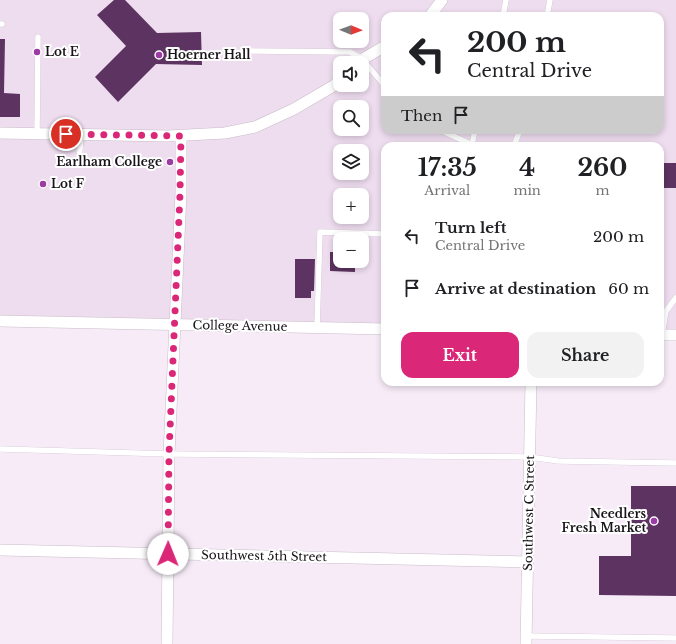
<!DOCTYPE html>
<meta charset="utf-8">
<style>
:root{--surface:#fff;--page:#f2f2f2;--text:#202124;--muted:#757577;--accent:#db2777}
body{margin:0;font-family:"Libre Baskerville",serif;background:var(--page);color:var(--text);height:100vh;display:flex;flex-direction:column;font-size:15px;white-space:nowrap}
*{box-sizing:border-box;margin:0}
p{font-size:13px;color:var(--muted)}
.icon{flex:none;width:22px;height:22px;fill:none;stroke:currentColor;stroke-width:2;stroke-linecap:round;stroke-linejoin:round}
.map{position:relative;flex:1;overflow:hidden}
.drawer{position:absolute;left:381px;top:142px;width:283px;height:244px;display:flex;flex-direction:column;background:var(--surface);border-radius:12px;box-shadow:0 2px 6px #0003}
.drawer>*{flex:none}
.guide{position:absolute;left:381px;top:12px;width:283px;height:122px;border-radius:12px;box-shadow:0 2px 6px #0003;background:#fff;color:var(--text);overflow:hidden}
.needle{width:26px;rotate:91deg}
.buttons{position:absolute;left:333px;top:12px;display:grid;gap:8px}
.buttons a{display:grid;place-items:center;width:36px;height:36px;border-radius:8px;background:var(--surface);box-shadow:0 2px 6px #0003;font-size:20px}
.pin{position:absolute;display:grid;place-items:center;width:34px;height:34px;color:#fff;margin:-17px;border:2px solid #fff;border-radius:50%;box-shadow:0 1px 4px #0007}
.me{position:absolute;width:44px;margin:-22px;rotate:1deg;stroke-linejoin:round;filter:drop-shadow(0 0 3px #0008)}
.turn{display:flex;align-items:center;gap:14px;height:84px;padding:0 20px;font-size:18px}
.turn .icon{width:52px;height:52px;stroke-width:2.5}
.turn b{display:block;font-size:28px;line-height:34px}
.then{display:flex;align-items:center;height:38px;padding:0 20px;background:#0003;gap:8px;font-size:15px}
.eta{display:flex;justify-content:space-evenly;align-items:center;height:68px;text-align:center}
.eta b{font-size:24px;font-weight:700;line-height:28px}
.cta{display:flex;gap:8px;margin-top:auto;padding:8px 20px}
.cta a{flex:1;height:46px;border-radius:12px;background:var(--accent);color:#fff;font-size:16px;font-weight:700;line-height:46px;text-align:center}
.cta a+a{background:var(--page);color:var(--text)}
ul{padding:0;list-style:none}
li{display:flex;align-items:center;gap:12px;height:52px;padding:0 20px}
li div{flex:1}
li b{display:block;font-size:15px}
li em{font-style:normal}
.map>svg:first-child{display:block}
</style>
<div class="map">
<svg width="676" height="644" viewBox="0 0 676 644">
<rect width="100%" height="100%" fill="#f7ebf8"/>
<path fill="#eedcef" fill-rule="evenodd" d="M0,0H676V335H660V146H385V329L0,321ZM385,16H660V130H385ZM340,19H362V41H340ZM340,63H362V85H340ZM340,107H362V129H340ZM340,151H362V173H340ZM340,195H362V217H340ZM340,239H362V261H340Z"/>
<g fill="#5d3361">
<polygon points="114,0 125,0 157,33 201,32 202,65 156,64 118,102 95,77 126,46 97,15"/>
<polygon points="0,39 5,39 4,93 20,94 20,117 0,117"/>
<rect x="660" y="163" width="16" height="25"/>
<polygon points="330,252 340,252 340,261 355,261 355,272 330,271"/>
<polygon points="295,259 315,259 314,291 311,291 311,298 295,298"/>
<polygon points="631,486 676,486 676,596 599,595 599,556 631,556"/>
</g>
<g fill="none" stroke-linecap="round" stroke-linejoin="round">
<g stroke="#c9bdc9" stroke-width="6">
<g id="service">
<polyline points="503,16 506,0"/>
<polyline points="547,16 550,0"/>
<polyline points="0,24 2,24"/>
<polyline points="252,51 350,52 362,59 385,86"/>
<polyline points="440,130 475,146"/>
<polyline points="37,134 38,37"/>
<polyline points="472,145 475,130"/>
<polyline points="514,146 520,130"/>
<polyline points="79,163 81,135"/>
<polyline points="317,327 320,232 385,234"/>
<polyline points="662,335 666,311 676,298"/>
<polyline points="0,449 169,454 530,457 558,461 676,463"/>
<polyline points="527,636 676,638"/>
</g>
</g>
<g stroke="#c9bdc9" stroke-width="12">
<g id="minor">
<polyline points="430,16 442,0"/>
<polyline points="356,63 385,46"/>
<polyline points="0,133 168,136 225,133 255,127 294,109 335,85 340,78"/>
<polyline points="0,321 385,329"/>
<polyline points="660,335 676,335"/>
<polyline points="0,550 528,562"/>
<polyline points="167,644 169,454 181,193 181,136"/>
<polyline points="526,644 531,382"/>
</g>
</g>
<use href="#service" stroke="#fff" stroke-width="5.5"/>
<use href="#minor" stroke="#fff" stroke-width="11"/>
</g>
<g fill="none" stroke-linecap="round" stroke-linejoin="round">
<polyline stroke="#db2777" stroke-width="7" stroke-dasharray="0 12.6" points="66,134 181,136 180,194 169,454 168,554"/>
</g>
<g fill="#9b3ba4" stroke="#fff" stroke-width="1.5">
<circle cx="37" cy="52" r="4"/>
<circle cx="159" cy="55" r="4"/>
<circle cx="170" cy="162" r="4"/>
<circle cx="43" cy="184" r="4"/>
<circle cx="654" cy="521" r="4"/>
</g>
<g text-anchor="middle" stroke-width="4" stroke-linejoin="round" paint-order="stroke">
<g font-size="12" font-weight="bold" fill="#171317" stroke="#fff" text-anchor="start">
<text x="45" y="56">Lot E</text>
<text x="167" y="59">Hoerner Hall</text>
<text x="162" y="166" text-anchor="end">Earlham College</text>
<text x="51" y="188">Lot F</text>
<text x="646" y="518" text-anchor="end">Needlers<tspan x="646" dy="14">Fresh Market</tspan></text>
</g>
<g font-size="12" fill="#171317" stroke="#fff">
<text transform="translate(240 326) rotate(1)" y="4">College Avenue</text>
<text transform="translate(529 513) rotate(-89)" y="4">Southwest C Street</text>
<text transform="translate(264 556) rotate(1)" y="4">Southwest 5th Street</text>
</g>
</g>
</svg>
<div class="buttons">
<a><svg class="needle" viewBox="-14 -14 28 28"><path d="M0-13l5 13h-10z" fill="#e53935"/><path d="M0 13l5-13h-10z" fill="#757577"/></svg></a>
<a><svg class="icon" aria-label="sound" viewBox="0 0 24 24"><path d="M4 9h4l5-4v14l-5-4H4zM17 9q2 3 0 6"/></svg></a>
<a><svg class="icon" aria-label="search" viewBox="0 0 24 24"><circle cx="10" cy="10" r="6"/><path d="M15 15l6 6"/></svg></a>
<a><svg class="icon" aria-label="layers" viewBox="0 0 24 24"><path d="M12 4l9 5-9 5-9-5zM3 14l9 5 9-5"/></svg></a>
<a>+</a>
<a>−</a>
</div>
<div class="pin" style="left:66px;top:134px;background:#d93025"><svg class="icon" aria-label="arrive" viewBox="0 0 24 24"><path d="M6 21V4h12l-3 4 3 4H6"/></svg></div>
<svg class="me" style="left:168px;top:554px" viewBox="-20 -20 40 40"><circle r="19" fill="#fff"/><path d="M0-13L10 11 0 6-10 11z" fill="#db2777"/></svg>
<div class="guide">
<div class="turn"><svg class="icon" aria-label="left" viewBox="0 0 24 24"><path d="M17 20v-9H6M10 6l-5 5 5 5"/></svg><div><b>200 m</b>Central Drive</div></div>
<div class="then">Then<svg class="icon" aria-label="arrive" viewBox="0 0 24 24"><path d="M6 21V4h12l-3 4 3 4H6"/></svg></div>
</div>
<section class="drawer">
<div class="eta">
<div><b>17:35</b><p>Arrival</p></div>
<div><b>4</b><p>min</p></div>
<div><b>260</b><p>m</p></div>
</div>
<ul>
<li><svg class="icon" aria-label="left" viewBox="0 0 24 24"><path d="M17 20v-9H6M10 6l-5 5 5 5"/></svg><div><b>Turn left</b><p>Central Drive</p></div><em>200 m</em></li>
<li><svg class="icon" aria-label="arrive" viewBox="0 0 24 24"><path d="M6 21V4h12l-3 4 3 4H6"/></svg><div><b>Arrive at destination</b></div><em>60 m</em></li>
</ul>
<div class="cta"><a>Exit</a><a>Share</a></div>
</section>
</div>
